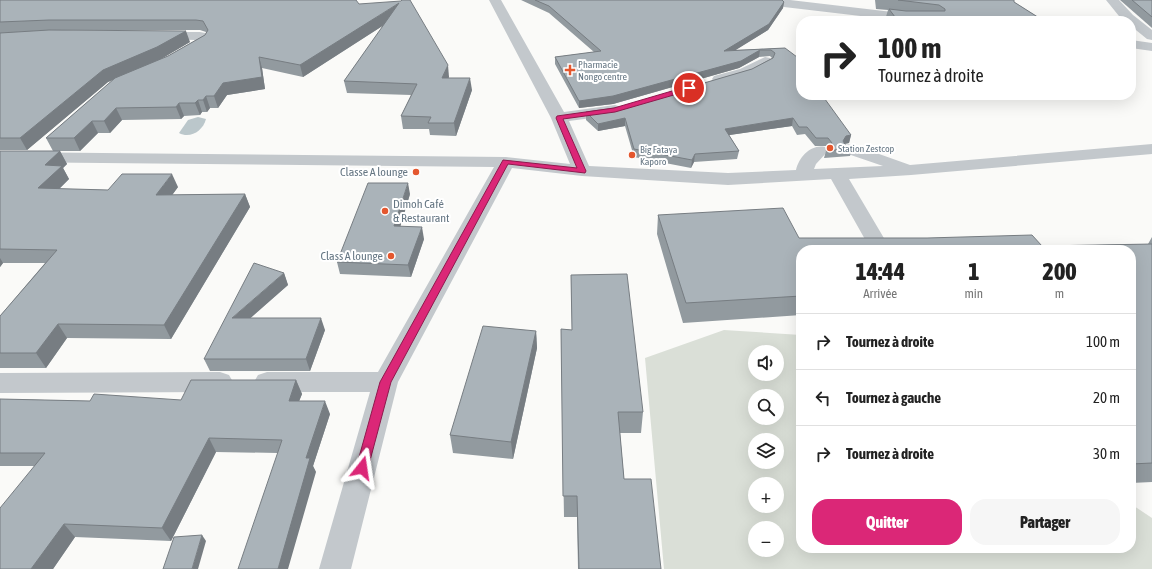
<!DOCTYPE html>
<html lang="fr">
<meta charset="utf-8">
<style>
:root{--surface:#fff;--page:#f6f6f6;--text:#222;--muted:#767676;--line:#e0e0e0;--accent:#db2777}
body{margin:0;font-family:"Asap Condensed",sans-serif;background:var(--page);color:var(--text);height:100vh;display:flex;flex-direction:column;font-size:15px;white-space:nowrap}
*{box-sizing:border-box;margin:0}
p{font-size:13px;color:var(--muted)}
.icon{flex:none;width:22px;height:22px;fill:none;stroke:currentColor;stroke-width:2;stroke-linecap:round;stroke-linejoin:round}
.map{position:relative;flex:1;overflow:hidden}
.drawer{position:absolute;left:796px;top:245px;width:340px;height:308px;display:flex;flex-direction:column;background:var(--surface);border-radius:16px;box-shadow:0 4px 16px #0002}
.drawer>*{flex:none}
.guide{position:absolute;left:796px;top:16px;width:340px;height:84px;border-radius:16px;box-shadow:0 4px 16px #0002;background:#fff;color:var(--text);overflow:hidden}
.tools{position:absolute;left:748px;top:345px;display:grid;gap:8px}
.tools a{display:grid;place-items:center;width:36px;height:36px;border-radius:50%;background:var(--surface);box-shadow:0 4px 16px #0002;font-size:20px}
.pin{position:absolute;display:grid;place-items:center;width:34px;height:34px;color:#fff;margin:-17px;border:2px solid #fff;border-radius:50%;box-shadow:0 1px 4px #0007}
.me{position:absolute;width:44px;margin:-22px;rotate:15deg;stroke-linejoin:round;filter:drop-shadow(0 0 3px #0008)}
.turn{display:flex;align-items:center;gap:14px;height:84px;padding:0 16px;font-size:18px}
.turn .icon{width:52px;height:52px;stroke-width:2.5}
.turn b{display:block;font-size:28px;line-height:34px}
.eta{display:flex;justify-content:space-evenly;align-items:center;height:68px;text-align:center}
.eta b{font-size:24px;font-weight:800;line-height:28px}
.primary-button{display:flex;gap:8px;margin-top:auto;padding:8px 16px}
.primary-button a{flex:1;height:46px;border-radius:16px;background:var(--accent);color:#fff;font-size:16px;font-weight:800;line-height:46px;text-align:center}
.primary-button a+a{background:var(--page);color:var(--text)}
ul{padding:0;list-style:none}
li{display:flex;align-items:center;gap:12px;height:56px;padding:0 16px;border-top:1px solid var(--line)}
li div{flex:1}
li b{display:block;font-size:15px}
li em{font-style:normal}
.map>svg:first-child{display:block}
</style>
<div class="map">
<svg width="1152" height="569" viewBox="0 0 1152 569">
<rect width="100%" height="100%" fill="#fafaf8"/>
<path fill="#dadfd7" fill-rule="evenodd" d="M724,330L801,335V548H1131V504L1152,518V569H664L645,358ZM755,352H777V374H755ZM755,396H777V418H755ZM755,440H777V462H755ZM755,484H777V506H755ZM755,528H777V550H755Z"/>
<path fill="#bbc7cb" d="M198,117L206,119C203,131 190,139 179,133L188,120Z"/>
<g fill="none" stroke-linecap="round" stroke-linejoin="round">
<g fill="#c3c8cc" fill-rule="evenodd">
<path d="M489,0H501L564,112L615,105L621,107L623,110L621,113L615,115L569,121L589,166L728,173L796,170C799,157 811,144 825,147L828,151L816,164L814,169L883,166L845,153L842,149L845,145L851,144L910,165L1152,144V154L911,175L849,179L891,250H871L831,179L728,185L582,176L512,168L398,382L351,569H319L370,392H267L258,389L254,382L258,375L267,372H378L494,167L0,162V152L506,157L570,164L551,118Z"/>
<polygon points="780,0 790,0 935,17 941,21 903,21 784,7 778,3"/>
<polygon points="1106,0 1119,0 1133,15 1152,30 1152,40 1147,39 1131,26 1131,21 1123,21"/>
<path d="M158,32H200L205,33L210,42C204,50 186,60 176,58L174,55L176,52L196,40L153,39L151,36L153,33Z"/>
<polygon points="1131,40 1152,43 1152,51 1131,48"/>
<path d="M765,57L770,58L772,61L770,64C756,72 730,86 714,82L712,79L714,76L740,69Z"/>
<polygon points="220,372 229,375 233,382 229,389 220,392 0,393 0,373"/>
</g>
</g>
<g fill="#929a9f" fill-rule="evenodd">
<path d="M0,0L359,4L449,77L448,78L472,90L456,136L430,135L429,129H403L401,116L411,95L347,93L344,81L384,25L303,77L262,68L265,89L227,95L218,108H210L207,112H202L200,115L184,116L181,119L122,120L110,133H98L80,151H53L46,138L113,80L108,82L27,150H0ZM63,30H200L206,32L205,35L168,56L161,59L190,42Z"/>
<polygon points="521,0 782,0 784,2 783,8 768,30 735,50 785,48 801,95 851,135 849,143 844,144 846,146 852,148 850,156 824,158 826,151 828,148 826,146 815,146 805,134 797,135 792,126 729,135 739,151 737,159 694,162 691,168 634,157 625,126 598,131 586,120 586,112 622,107 752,69 772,58 770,56 759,57 739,68 613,104 579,108 555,64 555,57 594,52 549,13"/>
<polygon points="875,0 1014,0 1014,2 1044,21 886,21 885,20 888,10 876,9"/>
<polygon points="1120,0 1152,0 1152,28"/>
<polygon points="0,151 60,151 67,164 63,168 69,179 59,189 108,190 178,187 172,195 245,194 250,207 171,339 67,338 46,368 0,368 0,316 45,263 3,263 0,267"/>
<polygon points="410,194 400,226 424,239 411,277 340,274 337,262"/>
<polygon points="658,215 799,238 1042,246 1148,244 1152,237 1152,482 1131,483 1131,250 801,250 801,315 683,323 657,234"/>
<polygon points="284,273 288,285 250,318 325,330 310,371 210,371 204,359"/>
<polygon points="571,275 643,412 641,433 620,433 624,479 661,569 578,569 577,517 564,517 561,329 572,330"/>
<polygon points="536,331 537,348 513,459 453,453 450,435"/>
<polygon points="296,380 302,394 299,401 330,414 313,466 316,472 278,453 216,452 171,541 75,537 53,569 0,569 34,466 0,466 0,399 90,401 181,400"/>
</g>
<g fill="#777d82">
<polygon points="784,2 783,8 768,30 723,58 724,51"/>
<polygon points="399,3 401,14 303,77 300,65"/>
<polygon points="186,31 190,42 161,59 108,82 27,150 20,138 103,70"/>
<polygon points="760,50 759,57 739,68 613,104 579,108 579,101"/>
<polygon points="259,57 262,68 265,89 227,95 218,108 214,96 223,83"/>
<polygon points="448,65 449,77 443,90 442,78"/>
<polygon points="470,78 472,90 456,136 454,123"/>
<polygon points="206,96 210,108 207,112 203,100"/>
<polygon points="198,100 202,112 200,115 195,103"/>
<polygon points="179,103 184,116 181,119 176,107"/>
<polygon points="116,108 122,120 110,133 104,121"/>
<polygon points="625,118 625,126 598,131 598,124"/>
<polygon points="793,118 792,126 723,136 725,129"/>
<polygon points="92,121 98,133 80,151 74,138"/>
<polygon points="851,135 849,143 844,144 843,141 846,136"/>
<polygon points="60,151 67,164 63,168 69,179 46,202 38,188 45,165"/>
<polygon points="695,154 694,162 691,168 692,160"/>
<polygon points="172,174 178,187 162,209 156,195"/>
<polygon points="408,183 410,194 397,238 394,226"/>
<polygon points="245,194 250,207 171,339 164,325"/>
<polygon points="422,227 424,239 411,277 408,265"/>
<polygon points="0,258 3,263 0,267"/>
<polygon points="284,273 288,285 237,330 232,318"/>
<polygon points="321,318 325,330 310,371 306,359"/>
<polygon points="58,324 67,338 46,368 36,353"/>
<polygon points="536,331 537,348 513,459 511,442"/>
<polygon points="296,380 302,394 294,414 289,401"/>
<polygon points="325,401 330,414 313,466 316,472 288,569 278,569 306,458"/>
<polygon points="209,438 216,452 171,541 162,528"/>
<polygon points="64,524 75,537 53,569 31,569"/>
<polygon points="202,535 206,541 198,569 192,569"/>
</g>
<g fill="#aab3b9" stroke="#777d82">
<polygon points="0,0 356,0 359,4 401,1 402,0 410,0 448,65 442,78 470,78 454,123 428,123 431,117 401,116 417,84 344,81 399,3 300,65 259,57 262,77 223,83 214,96 206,96 203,100 198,100 195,103 179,103 176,107 116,108 104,121 92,121 74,138 46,138 115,78 168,56 205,35 208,30 203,21 196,20 49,20 0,22"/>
<polygon points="535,0 782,0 784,2 769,24 724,51 785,48 801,60 801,95 822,95 851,135 846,136 843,141 846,146 852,148 826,151 832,143 828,138 816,138 807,127 799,127 793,118 725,129 739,151 695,154 692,160 634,149 625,118 598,124 586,112 622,107 752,69 773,58 775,53 771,50 760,50 741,61 613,96 579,101 555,57 601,51 549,6"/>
<polygon points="898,0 1014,0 1014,2 1044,21 898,21 889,9 906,11 945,11 945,9 939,5"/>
<polygon points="1132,0 1152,0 1152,17"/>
<polygon points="49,30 186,31 157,47 103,70 20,138 0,138 0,33"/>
<polygon points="0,151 60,151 45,165 62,166 38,188 108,190 122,174 172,174 156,195 245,194 164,325 58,324 36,353 0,353 0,316 57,250 0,249"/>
<polygon points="368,183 408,183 394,226 422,227 408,265 337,262"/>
<polygon points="783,208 799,238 927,238 1032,235 1042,246 1152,244 1152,463 1131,464 1131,250 801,250 801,296 686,303 658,215"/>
<polygon points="254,263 284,273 232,318 321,318 306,359 204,359"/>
<polygon points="627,274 643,412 618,412 624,479 651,479 661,569 579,569 577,496 563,496 561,329 572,330 571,275"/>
<polygon points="483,326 536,331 511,442 450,435"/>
<polygon points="191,380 296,380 289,401 325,401 306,458 310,458 278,569 238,569 282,440 209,438 162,528 64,524 31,569 0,569 0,508 45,453 0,453 0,399 90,401 94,394 181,400"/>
<polygon points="202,535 192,569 163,569 174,537"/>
</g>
<polygon fill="#db2777" stroke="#8e194d" points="689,86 692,88 691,90 615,112 563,119 586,171 585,173 508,164 391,382 368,468 366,472 362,473 358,472 356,468 380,382 503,160 577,168 556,118 557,116 614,108"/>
<g fill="#e4572e" stroke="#fff" stroke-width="1.5">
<path d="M568 64h4v4h4v4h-4v4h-4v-4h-4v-4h4z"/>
<circle cx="830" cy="148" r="4"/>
<circle cx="632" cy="155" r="4"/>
<circle cx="416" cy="172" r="4"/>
<circle cx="385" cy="211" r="4"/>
<circle cx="391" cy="256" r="4"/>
</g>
<g text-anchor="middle" stroke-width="4" stroke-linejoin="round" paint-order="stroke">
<g font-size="10" fill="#657683" stroke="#fff" text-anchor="start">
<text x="578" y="68">Pharmacie<tspan x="578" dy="12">Nongo centre</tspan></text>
<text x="838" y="152">Station Zestcop</text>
<text x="640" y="153">Big Fataya<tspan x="640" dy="12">Kaporo</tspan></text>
</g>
<g font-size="12" fill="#657683" stroke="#fff" text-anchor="end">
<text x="408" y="176">Classe A lounge</text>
<text x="393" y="208" text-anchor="start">Dimoh Café<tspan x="393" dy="14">&amp; Restaurant</tspan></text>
<text x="383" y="260">Class A lounge</text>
</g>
</g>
</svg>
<div class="tools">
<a><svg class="icon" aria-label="sound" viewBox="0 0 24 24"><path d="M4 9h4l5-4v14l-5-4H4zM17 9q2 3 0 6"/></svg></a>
<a><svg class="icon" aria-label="search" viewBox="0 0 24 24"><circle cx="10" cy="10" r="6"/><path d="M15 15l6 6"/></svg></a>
<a><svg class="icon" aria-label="layers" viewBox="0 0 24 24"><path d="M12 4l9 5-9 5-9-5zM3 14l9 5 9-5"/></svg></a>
<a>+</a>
<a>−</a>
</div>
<div class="pin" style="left:689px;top:88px;background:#d93025"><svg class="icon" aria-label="arrive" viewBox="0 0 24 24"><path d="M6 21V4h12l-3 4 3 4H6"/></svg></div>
<svg class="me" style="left:362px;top:468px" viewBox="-20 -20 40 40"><path d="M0-17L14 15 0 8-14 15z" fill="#db2777" stroke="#fff" stroke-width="4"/></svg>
<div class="guide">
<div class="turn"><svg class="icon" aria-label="right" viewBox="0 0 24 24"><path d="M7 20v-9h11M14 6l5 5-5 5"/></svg><div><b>100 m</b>Tournez à droite</div></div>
</div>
<section class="drawer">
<div class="eta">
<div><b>14:44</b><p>Arrivée</p></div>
<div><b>1</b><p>min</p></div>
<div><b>200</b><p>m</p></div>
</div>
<ul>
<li><svg class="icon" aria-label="right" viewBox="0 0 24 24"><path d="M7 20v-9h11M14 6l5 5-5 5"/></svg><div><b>Tournez à droite</b></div><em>100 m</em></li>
<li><svg class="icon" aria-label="left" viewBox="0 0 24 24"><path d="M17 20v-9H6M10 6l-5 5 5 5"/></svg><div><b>Tournez à gauche</b></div><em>20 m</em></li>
<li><svg class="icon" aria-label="right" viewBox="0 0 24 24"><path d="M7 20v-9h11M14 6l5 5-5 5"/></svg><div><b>Tournez à droite</b></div><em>30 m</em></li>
</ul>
<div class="primary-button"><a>Quitter</a><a>Partager</a></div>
</section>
</div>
